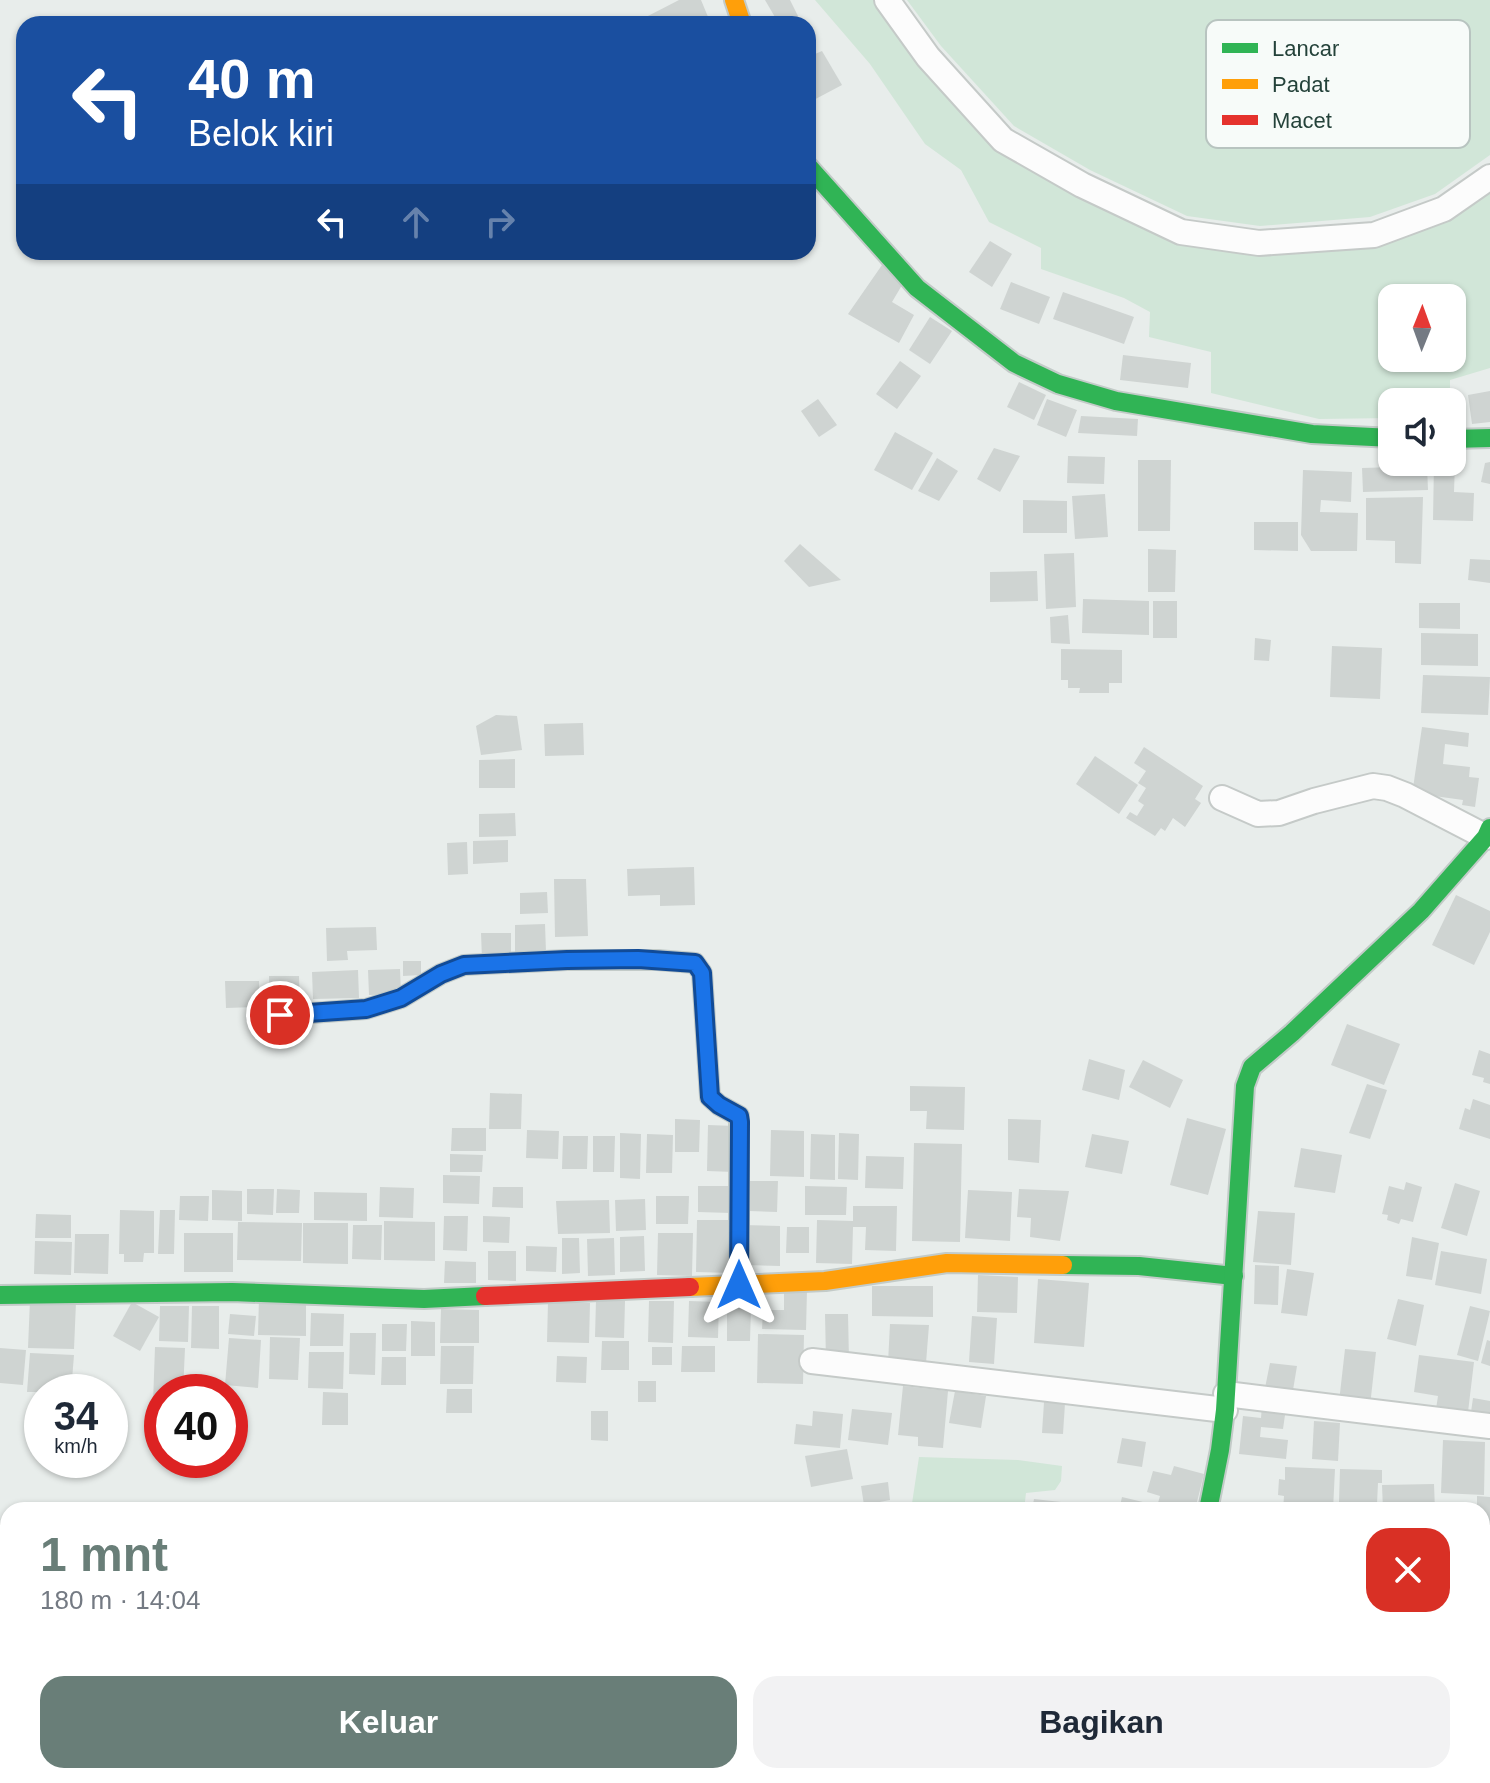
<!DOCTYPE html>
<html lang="id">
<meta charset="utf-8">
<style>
:root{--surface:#fff;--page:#f2f2f3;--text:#1f2937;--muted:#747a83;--accent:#697e78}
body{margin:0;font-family:Arial,sans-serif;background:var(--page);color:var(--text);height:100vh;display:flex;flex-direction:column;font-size:30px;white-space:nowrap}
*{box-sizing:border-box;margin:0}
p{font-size:26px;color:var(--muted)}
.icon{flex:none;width:44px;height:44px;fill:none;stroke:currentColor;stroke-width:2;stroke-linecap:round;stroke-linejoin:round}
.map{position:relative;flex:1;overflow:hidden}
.side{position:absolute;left:0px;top:1502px;width:1490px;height:282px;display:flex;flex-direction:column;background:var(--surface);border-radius:24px 24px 0 0;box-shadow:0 2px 6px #0004}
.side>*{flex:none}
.guide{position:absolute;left:16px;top:16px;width:800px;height:244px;border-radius:24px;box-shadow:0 2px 6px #0004;background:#1a4fa0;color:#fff;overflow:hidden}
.needle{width:52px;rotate:1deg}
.controls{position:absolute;left:1378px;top:284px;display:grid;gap:16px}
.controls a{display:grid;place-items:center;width:88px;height:88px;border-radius:16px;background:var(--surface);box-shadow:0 2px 6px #0004;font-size:40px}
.speed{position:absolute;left:24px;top:1374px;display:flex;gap:16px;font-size:40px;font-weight:700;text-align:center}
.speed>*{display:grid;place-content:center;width:104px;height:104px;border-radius:50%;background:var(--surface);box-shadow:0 2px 6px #0004;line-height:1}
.speed small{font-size:20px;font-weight:400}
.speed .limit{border:12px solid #d22;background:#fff;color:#111}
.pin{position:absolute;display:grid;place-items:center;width:68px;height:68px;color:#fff;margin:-34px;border:4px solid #fff;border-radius:50%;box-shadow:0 2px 8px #0007}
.me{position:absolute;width:88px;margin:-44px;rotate:0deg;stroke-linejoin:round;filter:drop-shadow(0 0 6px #0008)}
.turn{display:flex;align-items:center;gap:28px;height:168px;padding:0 40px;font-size:36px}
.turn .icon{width:104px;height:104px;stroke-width:2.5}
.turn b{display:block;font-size:56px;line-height:68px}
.lanes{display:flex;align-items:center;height:76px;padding:0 40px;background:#0003;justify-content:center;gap:40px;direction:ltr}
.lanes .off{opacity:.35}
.round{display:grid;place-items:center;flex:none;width:84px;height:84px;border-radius:24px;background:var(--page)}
.head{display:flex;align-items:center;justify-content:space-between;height:136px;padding:0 40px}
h1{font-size:48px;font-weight:700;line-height:60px;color:var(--accent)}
.button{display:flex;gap:16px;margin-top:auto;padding:16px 40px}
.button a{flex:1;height:92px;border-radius:24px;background:var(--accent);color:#fff;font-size:32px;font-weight:700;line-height:92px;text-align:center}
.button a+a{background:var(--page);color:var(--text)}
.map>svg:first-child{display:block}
</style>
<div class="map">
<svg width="1490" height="1783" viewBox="0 0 1490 1783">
<rect width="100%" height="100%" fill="#e8edeb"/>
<g fill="#d1e6d8" fill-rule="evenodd">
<path d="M815,0H882L1001,143L1180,236L1375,239L1490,182V368L1450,380V402H1392V418L1319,419L1211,393V352L1149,337L1150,312L1124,298L1041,269V248L989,222L961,170L925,144L870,64ZM1392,298H1452V358H1392Z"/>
<polygon points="907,0 1490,0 1490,155 1435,194 1370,217 1260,226 1187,216 1090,170 1014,126 941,46"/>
<polygon points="919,1457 1018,1460 1062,1466 1061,1481 1055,1490 1026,1493 1024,1510 911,1510"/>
</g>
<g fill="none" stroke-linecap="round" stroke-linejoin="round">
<g stroke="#a9d4db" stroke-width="8">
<polyline points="0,1645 8,1646"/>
<polyline points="958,1776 966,1783"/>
</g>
</g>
<g fill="#cfd4d2">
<polygon points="679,0 701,0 711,24 650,24 646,17"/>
<polygon points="765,0 790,0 802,24 779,24"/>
<polygon points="822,51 842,85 808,103 808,57"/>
<polygon points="990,241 1012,254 992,287 969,272"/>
<polygon points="882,265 905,280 892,302 914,315 899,343 848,314"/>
<polygon points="1011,282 1050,297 1039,324 1000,309"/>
<polygon points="1063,292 1134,317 1124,344 1053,319"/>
<polygon points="930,317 952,331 930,364 909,350"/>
<polygon points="1123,355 1191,363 1188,388 1120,380"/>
<polygon points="900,361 921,376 897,409 876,394"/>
<polygon points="1019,382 1046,395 1034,420 1007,407"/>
<polygon points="1490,391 1490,422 1472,424 1468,395"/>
<polygon points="818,399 837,425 819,437 801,411"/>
<polygon points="1047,399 1077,410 1066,437 1037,425"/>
<polygon points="1081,416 1138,419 1137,436 1078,433"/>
<polygon points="895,432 933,453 912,490 874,470"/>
<polygon points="994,448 1020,456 1000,492 977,479"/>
<polygon points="1068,456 1105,457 1104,484 1067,483"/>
<polygon points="937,458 958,471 939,501 918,491"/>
<polygon points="1138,460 1171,460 1170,531 1138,531"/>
<polygon points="1434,462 1455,463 1454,492 1474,493 1473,521 1433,520"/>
<polygon points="1490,462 1490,484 1481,482 1485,463"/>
<polygon points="1427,466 1428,490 1363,492 1362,468"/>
<polygon points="1303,470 1352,472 1351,502 1321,500 1320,512 1358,513 1357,551 1311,551 1301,535"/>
<polygon points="1105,494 1108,537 1075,539 1072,496"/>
<polygon points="1423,497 1421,564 1395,563 1395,541 1366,540 1366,498"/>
<polygon points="1023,500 1067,501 1067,533 1023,533"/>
<polygon points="1254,522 1298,522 1298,551 1254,550"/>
<polygon points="800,544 841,580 809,587 784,561"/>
<polygon points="1148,549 1176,550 1175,592 1148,592"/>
<polygon points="1074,553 1076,607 1046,609 1044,554"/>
<polygon points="1470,559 1490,560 1490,583 1468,580"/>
<polygon points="1037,571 1038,601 990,602 990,572"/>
<polygon points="1083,599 1149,601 1149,635 1082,633"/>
<rect x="1153" y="601" width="24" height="37"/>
<polygon points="1419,603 1460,603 1460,629 1419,628"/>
<polygon points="1068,615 1070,644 1051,643 1050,617"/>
<polygon points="1421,633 1478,634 1478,666 1421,665"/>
<polygon points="1255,638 1271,640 1269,661 1254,660"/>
<polygon points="1332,646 1382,648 1380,699 1330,697"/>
<polygon points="1061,649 1122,650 1122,683 1109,683 1109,693 1079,693 1080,688 1068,688 1068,680 1061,680"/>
<polygon points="1423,675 1490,677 1488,715 1421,713"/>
<polygon points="496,715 517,716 522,750 481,755 476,726"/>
<polygon points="583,723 584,755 545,756 544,724"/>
<polygon points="1422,727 1469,733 1468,747 1445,744 1443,764 1470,767 1469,777 1479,778 1475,807 1462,805 1463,800 1427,795 1413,788"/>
<polygon points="1144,747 1203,786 1195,799 1201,803 1185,827 1173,818 1165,831 1161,828 1155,836 1126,818 1130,812 1137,816 1144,805 1138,801 1146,788 1138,783 1146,771 1134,763"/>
<polygon points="1095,756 1138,785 1119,814 1076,784"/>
<polygon points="515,759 515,788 479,788 479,760"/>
<polygon points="515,813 516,836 479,837 479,814"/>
<polygon points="508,840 508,862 473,864 473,841"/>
<polygon points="467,842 468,874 448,875 447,843"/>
<polygon points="694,867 695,905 660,906 660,895 628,896 627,869"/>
<polygon points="554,879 586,879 588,936 555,937"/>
<polygon points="547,892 548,913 520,914 520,893"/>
<polygon points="1456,895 1490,911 1490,932 1474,965 1432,945"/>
<polygon points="545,924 546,952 515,953 515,925"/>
<polygon points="376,927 377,950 347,951 348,960 327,961 326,928"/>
<polygon points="481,933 511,933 511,958 482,959"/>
<polygon points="403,961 421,961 421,975 403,976"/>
<polygon points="400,969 401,994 369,995 368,970"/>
<polygon points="358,970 359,998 313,999 312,972"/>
<polygon points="269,976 299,976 300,1004 270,1005"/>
<polygon points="225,981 259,981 260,1007 226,1008"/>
<polygon points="1347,1024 1400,1044 1384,1085 1331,1065"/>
<polygon points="1479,1050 1490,1054 1490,1084 1483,1082 1484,1078 1472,1075"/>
<polygon points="1089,1059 1125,1070 1119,1100 1082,1090"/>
<polygon points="1143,1060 1183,1080 1170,1108 1129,1087"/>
<polygon points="1367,1084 1387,1090 1370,1139 1349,1133"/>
<polygon points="910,1086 965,1087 964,1130 926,1129 927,1111 910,1111"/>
<polygon points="490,1093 522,1094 521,1129 489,1129"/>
<polygon points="1473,1099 1490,1105 1490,1139 1459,1129 1465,1108 1470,1110"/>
<polygon points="1187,1118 1226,1129 1208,1195 1170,1185"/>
<polygon points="675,1119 700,1120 699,1152 675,1152"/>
<polygon points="1008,1119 1041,1120 1039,1163 1008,1160"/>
<polygon points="708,1125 735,1126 734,1172 707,1171"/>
<polygon points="452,1128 486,1128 486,1151 451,1151"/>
<polygon points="527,1130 559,1131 558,1159 526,1158"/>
<polygon points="771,1130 804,1131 804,1177 770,1176"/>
<polygon points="620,1133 641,1134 640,1179 620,1178"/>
<polygon points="839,1133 859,1134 858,1180 838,1179"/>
<polygon points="647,1134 673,1135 672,1173 646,1173"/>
<polygon points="811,1134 835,1135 835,1180 810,1179"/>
<polygon points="1092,1134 1129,1141 1122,1174 1085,1167"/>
<polygon points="563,1136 588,1136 587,1169 562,1169"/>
<polygon points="593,1136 615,1136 614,1172 593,1172"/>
<polygon points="914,1143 962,1144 960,1242 912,1241"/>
<polygon points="1301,1148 1342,1155 1335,1193 1294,1187"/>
<polygon points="450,1154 483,1155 482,1172 450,1172"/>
<polygon points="866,1156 904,1157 903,1189 865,1188"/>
<polygon points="443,1175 480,1176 479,1204 443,1203"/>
<polygon points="749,1181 778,1181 777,1212 749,1211"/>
<polygon points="1406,1182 1422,1187 1413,1222 1401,1219 1399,1224 1387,1220 1388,1215 1382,1214 1389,1186 1404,1190"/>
<polygon points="1455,1183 1480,1191 1467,1236 1441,1228"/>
<polygon points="698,1186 732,1186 731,1213 698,1212"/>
<polygon points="805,1186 847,1187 846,1215 805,1215"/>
<polygon points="380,1187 414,1188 413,1218 379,1217"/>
<polygon points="493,1187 523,1187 523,1208 492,1207"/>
<polygon points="247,1189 274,1189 273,1215 247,1214"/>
<polygon points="277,1189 300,1190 299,1213 276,1213"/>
<polygon points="1019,1189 1069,1191 1060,1241 1030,1237 1031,1218 1017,1217"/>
<polygon points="212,1190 242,1191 242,1221 212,1220"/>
<polygon points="968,1190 1012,1192 1010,1241 965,1238"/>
<polygon points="314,1192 367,1193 367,1221 314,1220"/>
<polygon points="180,1196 209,1196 208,1221 179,1220"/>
<polygon points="656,1196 689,1196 688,1224 656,1224"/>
<polygon points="645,1199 646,1230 616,1231 615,1200"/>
<polygon points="609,1200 610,1233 558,1234 556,1201"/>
<polygon points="853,1206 897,1206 896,1251 865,1250 866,1227 853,1227 852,1264 816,1263 817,1220 853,1221"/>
<polygon points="120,1210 154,1211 154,1253 144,1253 143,1262 124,1262 124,1254 119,1254"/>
<polygon points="160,1210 175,1210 174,1254 158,1254"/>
<polygon points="1258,1211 1295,1213 1291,1265 1253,1262"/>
<polygon points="36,1214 71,1215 71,1238 35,1238"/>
<polygon points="444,1216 468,1216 467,1251 443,1250"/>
<polygon points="483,1216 510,1217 509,1243 483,1242"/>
<polygon points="697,1220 732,1220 732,1273 696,1272"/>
<polygon points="384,1221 435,1222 435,1261 384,1260"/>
<polygon points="238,1222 302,1223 301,1261 237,1260"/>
<polygon points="303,1223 348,1223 348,1264 303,1263"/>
<polygon points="353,1225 382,1225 381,1260 352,1259"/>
<polygon points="741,1225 780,1226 780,1266 741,1265"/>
<polygon points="787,1227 809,1227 809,1253 786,1253"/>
<rect x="184" y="1233" width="49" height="39"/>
<polygon points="658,1233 693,1233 692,1276 657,1275"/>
<polygon points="75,1234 109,1234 108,1274 74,1273"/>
<polygon points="644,1236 645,1271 620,1272 620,1237"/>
<polygon points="1412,1237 1439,1243 1432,1280 1406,1276"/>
<polygon points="562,1238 579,1238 580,1273 562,1274"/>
<polygon points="614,1238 615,1275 588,1276 587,1239"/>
<polygon points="35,1241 72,1242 71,1275 34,1274"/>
<polygon points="526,1246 557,1247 556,1272 526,1271"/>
<polygon points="488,1251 516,1251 516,1281 488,1280"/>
<polygon points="1441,1251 1487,1259 1481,1294 1435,1285"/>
<polygon points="445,1261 476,1262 476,1283 444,1283"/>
<polygon points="1255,1265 1279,1266 1278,1305 1254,1304"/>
<polygon points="1287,1269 1314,1273 1307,1316 1281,1313"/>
<polygon points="978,1275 1018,1277 1017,1313 977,1312"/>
<polygon points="1038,1279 1089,1283 1084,1347 1034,1343"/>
<polygon points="872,1286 933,1286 933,1317 872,1316"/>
<polygon points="784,1290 807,1290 806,1330 762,1329 763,1310 784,1310"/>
<polygon points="259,1297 306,1298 306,1336 258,1335"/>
<polygon points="1398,1299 1424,1305 1416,1346 1387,1339"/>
<polygon points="30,1300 76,1302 74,1349 28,1348"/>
<polygon points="596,1300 625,1301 624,1338 595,1337"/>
<polygon points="649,1301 674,1301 673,1343 648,1342"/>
<polygon points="689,1301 719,1302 718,1338 688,1337"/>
<polygon points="132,1302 159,1317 140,1351 113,1336"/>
<polygon points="548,1302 590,1303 589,1343 547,1342"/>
<polygon points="160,1306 189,1306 188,1342 159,1341"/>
<polygon points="192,1306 219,1306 219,1349 191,1348"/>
<polygon points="1470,1306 1490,1311 1478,1361 1457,1355"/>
<polygon points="727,1307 751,1308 750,1341 727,1341"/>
<polygon points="441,1309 479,1310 479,1343 440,1343"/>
<polygon points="311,1313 344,1314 343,1346 310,1346"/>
<polygon points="230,1314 256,1316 254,1336 228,1334"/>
<polygon points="825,1314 848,1314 849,1360 826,1360"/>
<polygon points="972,1316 997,1318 994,1364 969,1362"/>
<polygon points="411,1321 435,1322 435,1356 411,1356"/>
<polygon points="382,1324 407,1324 406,1351 382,1351"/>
<polygon points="890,1324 929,1325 926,1363 888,1363"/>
<polygon points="350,1333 376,1333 375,1375 349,1374"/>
<polygon points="758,1334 804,1335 803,1384 757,1383"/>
<polygon points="270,1337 300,1338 298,1380 269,1379"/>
<polygon points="229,1338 261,1340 258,1388 225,1385"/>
<polygon points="1487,1340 1490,1341 1490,1366 1481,1363"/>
<polygon points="602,1341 629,1341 629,1370 601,1370"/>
<polygon points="441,1346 474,1346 473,1384 440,1384"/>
<polygon points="682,1346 715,1346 715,1372 681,1372"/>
<polygon points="155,1347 185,1348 183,1392 162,1392 162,1403 153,1403"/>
<rect x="652" y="1347" width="20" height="18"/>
<polygon points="0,1348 26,1350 23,1385 0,1383"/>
<polygon points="1345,1349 1376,1352 1370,1406 1339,1402"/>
<polygon points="309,1352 344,1352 343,1389 308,1388"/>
<polygon points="30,1353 74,1355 71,1392 27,1392"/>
<polygon points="1419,1355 1474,1362 1468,1412 1436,1409 1438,1396 1414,1392"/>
<polygon points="557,1356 587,1357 586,1383 556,1382"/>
<polygon points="382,1357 406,1357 406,1385 381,1385"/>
<polygon points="1270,1363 1297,1366 1292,1396 1264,1393"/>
<rect x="638" y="1381" width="18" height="21"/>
<polygon points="903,1386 948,1391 943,1448 918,1446 918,1437 898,1435"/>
<polygon points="447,1389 472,1389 472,1413 446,1413"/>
<polygon points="955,1391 986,1396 981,1428 949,1423"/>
<polygon points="323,1392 348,1393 348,1425 322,1425"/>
<polygon points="1473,1398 1490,1401 1490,1421 1470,1419"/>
<polygon points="1044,1402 1065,1403 1063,1434 1042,1433"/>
<polygon points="1262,1405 1286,1408 1283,1429 1261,1427 1260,1437 1288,1440 1286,1459 1239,1454 1243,1416 1261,1418"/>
<polygon points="852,1409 892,1413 888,1445 848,1440"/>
<polygon points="591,1411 608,1411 608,1441 591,1440"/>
<polygon points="813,1411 843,1414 840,1448 794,1444 796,1424 812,1426"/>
<polygon points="1314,1421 1340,1423 1338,1461 1312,1459"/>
<polygon points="1122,1438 1146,1442 1142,1467 1117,1463"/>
<polygon points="1443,1440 1485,1442 1484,1495 1441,1493"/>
<polygon points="847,1449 853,1479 811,1487 805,1456"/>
<polygon points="1174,1466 1204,1474 1195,1510 1156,1510 1160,1496 1147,1492 1153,1471 1171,1475"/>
<polygon points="1285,1467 1335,1469 1333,1510 1283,1510 1284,1496 1278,1495 1279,1479 1285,1480"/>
<polygon points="1340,1469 1382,1470 1382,1483 1378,1483 1377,1504 1339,1502"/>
<polygon points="888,1482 890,1500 864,1505 861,1486"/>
<polygon points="1434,1484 1435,1510 1383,1510 1382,1485"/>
<polygon points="1477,1496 1490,1497 1490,1537 1482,1537 1482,1510 1477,1510"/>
<polygon points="1122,1497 1147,1503 1145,1510 1119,1510"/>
<polygon points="1034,1499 1070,1503 1069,1510 1032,1510"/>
<polygon points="1076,1503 1107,1506 1107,1510 1075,1510"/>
<polygon points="578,1776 608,1776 607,1783 577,1783"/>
<polygon points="670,1776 698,1776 697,1783 669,1783"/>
<polygon points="799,1776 847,1776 845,1783 797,1783"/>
</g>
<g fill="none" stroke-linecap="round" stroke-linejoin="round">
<g stroke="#c5cac8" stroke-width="28">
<g id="street">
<polyline points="887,0 928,57 1003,140 1082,185 1181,232 1259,243 1374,235 1444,209 1490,177"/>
<polyline points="1222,798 1258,814 1279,813 1314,801 1373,786 1387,788 1405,795 1486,837"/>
<polyline points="812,1361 1225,1410"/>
<polyline points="1226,1394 1490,1426"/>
<polyline points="1099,1783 1105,1776"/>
</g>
</g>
<g stroke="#c3cbc8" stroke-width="22">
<g id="fast">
<polyline points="808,166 917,288 1014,363 1058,384 1116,401 1312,434 1392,438"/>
<polyline points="1452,439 1490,438"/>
<polyline points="657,960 695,963 702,973 710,1097 719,1105 739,1116 739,1285"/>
<polyline points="1063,1265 1139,1266 1234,1276"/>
<polyline points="0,1295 232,1292 424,1299 485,1296"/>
<polyline points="1208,1510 1220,1450 1225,1410 1245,1086 1252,1067 1292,1033 1421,911 1486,837 1490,828"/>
</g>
</g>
<g stroke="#c3cbc8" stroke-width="22">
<g id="slow">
<polyline points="734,0 742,24"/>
<polyline points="257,1017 366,1009 401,998 441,974 464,965 567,960 657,960"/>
<polyline points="690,1287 825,1281 947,1263 1063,1265"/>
</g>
</g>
<g stroke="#c3cbc8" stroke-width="22">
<polyline id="jam" points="485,1296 690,1287"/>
</g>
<use href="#street" stroke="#fcfcfc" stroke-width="24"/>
<use href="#fast" stroke="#30b455" stroke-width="18"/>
<use href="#slow" stroke="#ff9f0a" stroke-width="18"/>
<use href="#jam" stroke="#e5322d" stroke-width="18"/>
</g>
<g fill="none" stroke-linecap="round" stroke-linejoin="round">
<g stroke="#114b97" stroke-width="20">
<polyline id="route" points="280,1015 366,1009 401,998 441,974 464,965 567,960 638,959 695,963 702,973 710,1097 719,1105 739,1116 740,1122 739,1285"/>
</g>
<use href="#route" stroke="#1a73e8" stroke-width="14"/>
</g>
<rect x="1206" y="20" width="264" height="128" rx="12" fill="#f7fbf9" stroke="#b8c4c0" stroke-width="2"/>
<rect x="1222" y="43" width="36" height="10" fill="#30b455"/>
<rect x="1222" y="79" width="36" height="10" fill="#ff9f0a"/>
<rect x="1222" y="115" width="36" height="10" fill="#e5322d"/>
<g font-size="22" fill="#24423a">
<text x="1272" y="56">Lancar</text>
<text x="1272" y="92">Padat</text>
<text x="1272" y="128">Macet</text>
</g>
</svg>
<div class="controls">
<a><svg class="needle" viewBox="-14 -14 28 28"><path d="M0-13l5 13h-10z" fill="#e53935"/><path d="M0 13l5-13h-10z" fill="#747a83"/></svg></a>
<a><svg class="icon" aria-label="sound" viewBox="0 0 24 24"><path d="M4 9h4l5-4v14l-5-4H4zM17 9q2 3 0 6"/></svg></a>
</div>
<div class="speed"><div>34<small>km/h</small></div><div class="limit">40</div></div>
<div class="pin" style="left:280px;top:1015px;background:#d93025"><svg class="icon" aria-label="arrive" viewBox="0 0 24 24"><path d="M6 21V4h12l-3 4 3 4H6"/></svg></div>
<svg class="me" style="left:739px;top:1285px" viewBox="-20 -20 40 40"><path d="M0-17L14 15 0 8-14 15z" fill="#1a73e8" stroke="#fff" stroke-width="4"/></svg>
<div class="guide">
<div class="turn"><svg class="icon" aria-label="left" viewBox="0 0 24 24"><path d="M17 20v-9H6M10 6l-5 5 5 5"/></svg><div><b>40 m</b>Belok kiri</div></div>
<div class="lanes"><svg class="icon" aria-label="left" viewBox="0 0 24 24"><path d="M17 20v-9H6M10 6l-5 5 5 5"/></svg><svg class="icon off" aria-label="ahead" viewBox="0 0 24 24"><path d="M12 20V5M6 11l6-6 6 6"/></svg><svg class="icon off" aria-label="right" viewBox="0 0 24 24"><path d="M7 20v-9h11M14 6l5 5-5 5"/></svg></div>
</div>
<section class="side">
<div class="head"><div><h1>1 mnt</h1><p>180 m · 14:04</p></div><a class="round" style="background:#d93025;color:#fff"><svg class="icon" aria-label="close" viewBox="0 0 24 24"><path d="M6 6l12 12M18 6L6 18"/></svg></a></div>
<div class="button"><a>Keluar</a><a>Bagikan</a></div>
</section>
</div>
